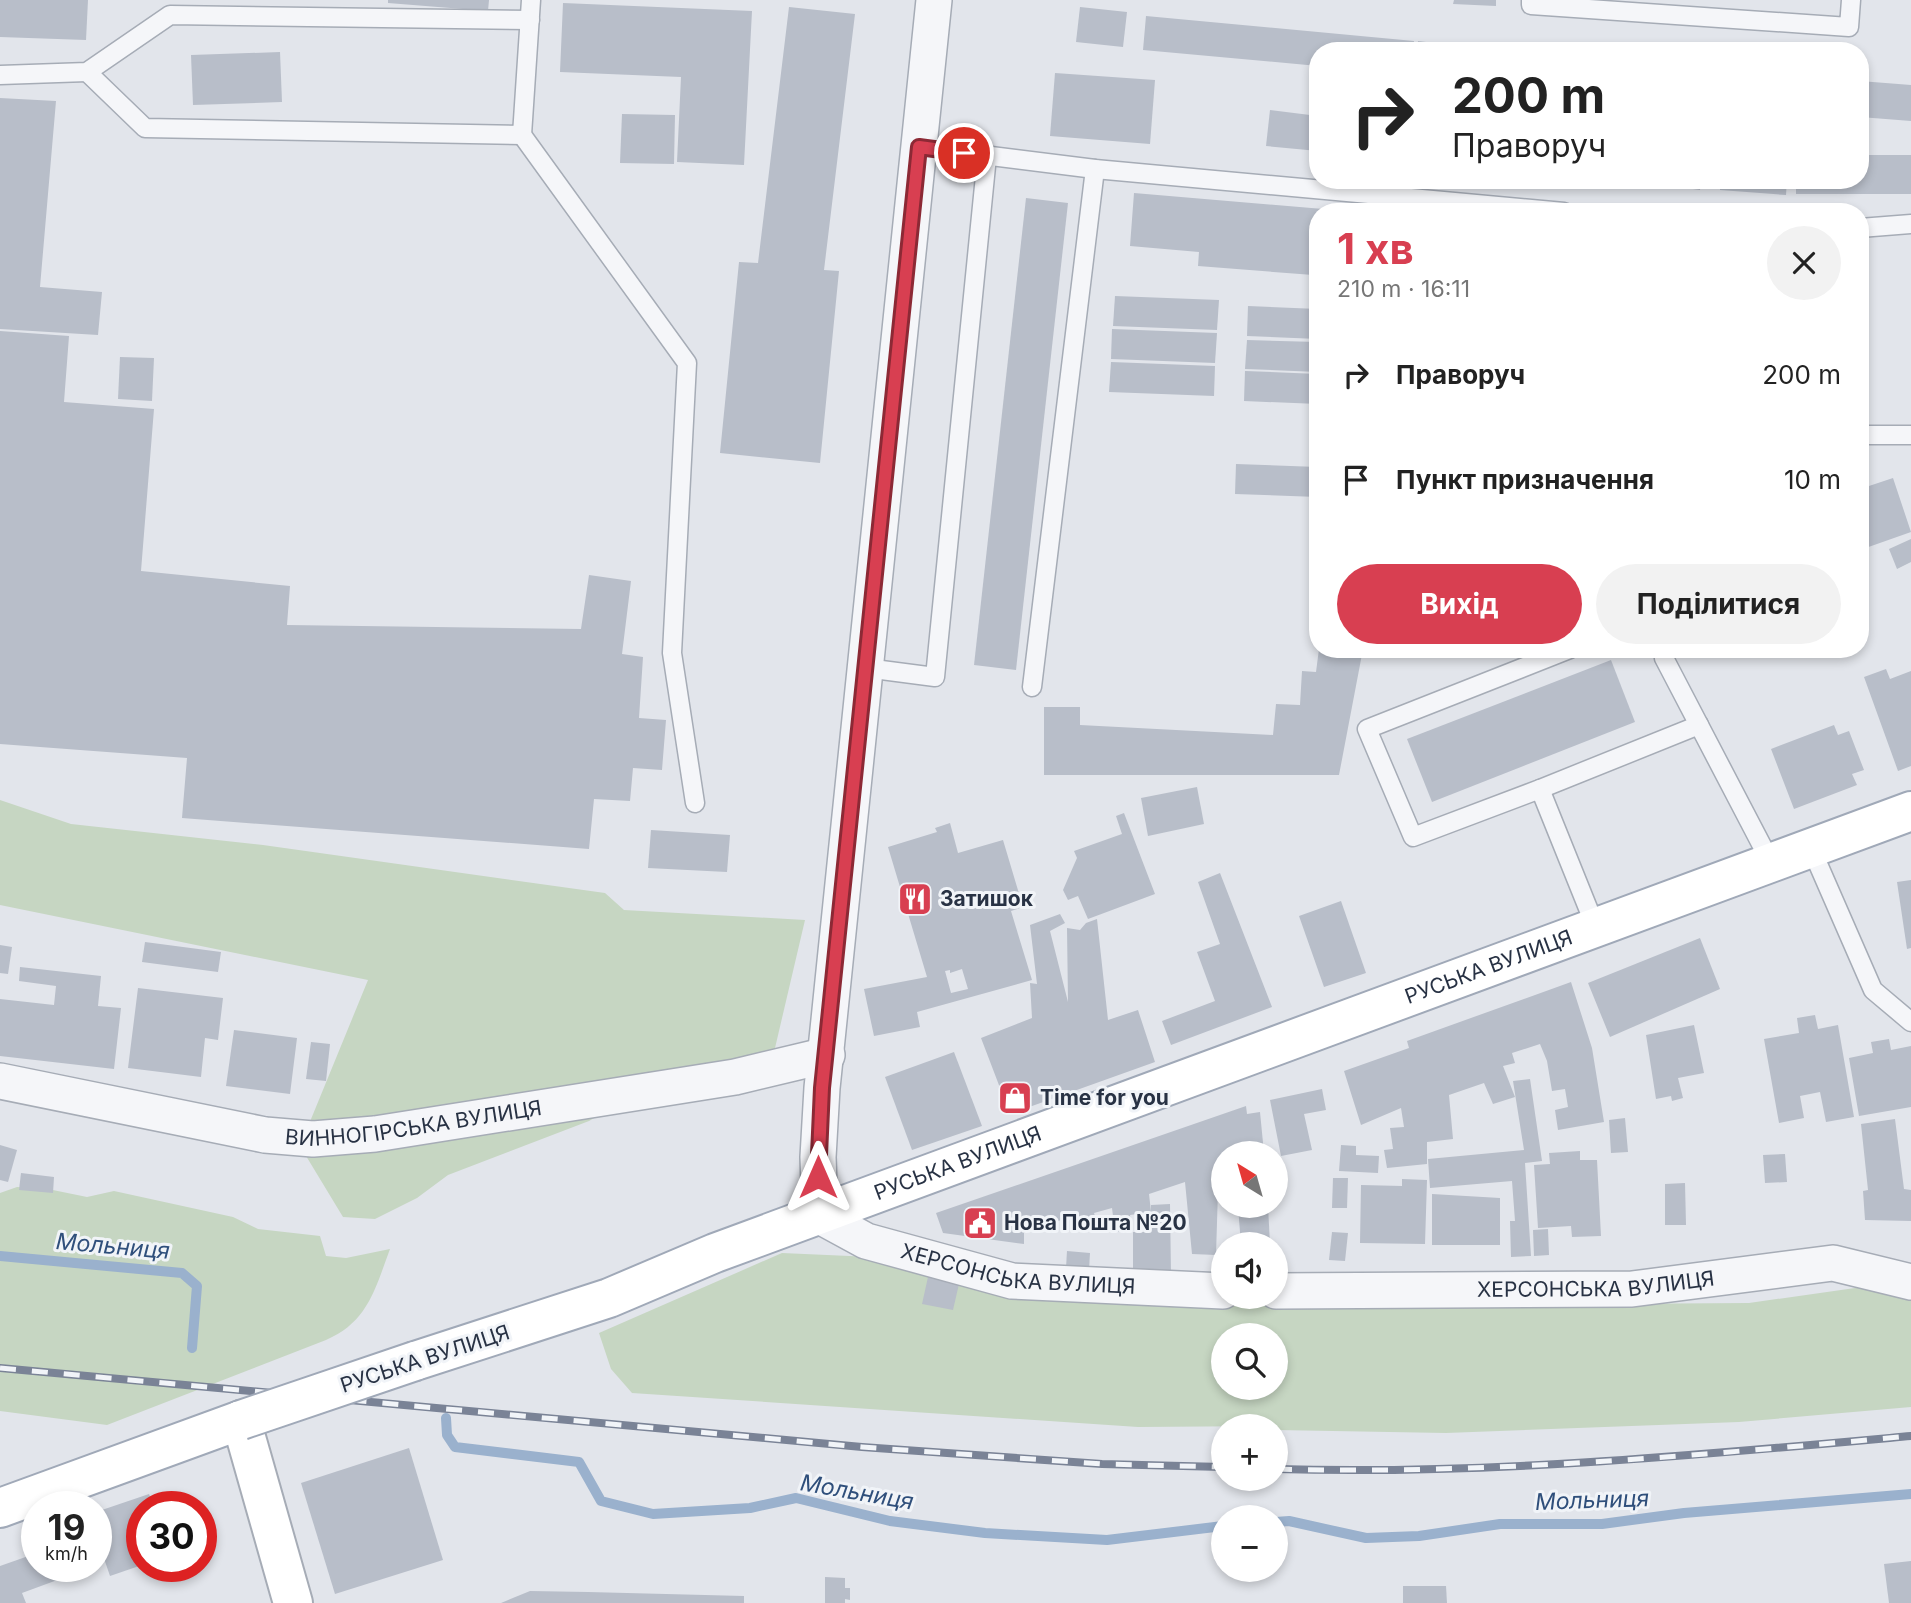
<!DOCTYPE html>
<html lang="uk">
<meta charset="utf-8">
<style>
:root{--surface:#fff;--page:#f2f2f2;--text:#222;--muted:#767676;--accent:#d83f51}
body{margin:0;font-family:Inter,sans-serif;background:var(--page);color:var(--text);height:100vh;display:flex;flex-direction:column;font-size:26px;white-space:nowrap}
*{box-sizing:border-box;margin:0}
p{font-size:23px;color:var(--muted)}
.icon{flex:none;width:38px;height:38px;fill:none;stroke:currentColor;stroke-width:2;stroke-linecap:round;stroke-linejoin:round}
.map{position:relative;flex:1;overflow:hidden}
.panel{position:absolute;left:1309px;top:203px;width:560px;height:455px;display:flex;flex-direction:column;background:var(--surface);border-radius:28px;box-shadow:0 4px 10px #0003}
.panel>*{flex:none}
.guide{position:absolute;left:1309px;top:42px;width:560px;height:147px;border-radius:28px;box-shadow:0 4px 10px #0003;background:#fff;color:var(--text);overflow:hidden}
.needle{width:46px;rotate:323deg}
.tools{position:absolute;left:1211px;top:1141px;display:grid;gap:14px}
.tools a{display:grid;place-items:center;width:77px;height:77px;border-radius:50%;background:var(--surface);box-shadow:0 4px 10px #0003;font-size:35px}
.speed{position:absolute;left:21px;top:1491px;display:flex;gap:14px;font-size:35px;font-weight:700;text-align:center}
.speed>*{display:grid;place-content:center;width:91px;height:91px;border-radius:50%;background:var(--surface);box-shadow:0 4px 10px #0003;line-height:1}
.speed small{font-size:18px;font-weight:400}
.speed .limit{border:10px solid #d22;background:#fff;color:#111}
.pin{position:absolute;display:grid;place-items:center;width:60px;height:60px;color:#fff;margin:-30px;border:4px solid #fff;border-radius:50%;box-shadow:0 2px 7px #0007}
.me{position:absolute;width:77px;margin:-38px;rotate:0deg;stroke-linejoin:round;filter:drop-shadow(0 0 5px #0008)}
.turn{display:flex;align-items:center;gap:24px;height:147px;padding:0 28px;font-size:32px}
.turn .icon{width:91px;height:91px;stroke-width:2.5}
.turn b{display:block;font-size:49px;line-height:60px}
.round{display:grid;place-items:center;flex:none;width:74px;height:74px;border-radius:37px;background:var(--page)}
.headline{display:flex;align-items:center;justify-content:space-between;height:119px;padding:0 28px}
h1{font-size:42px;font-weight:700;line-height:52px;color:var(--accent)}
.action{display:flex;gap:14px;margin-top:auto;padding:14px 28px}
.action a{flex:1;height:80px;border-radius:42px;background:var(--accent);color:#fff;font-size:28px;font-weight:700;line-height:80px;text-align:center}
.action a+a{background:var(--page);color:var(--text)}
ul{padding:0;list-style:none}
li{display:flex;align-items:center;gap:21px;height:105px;padding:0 28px}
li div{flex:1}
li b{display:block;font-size:26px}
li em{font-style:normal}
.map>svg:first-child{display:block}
</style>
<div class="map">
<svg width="1911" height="1603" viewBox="0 0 1911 1603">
<rect width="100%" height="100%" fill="#e2e5eb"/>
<g fill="#c6d6c2" fill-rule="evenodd">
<polygon points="0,800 71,824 263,845 605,893 624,910 805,920 775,1048 751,1072 615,1106 589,1121 448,1175 417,1198 375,1219 343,1217 300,1146 368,980 0,905"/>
<path d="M17,1187L43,1188L87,1197L114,1191L233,1217L258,1229L320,1236L326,1256L346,1258L390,1249C375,1289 368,1322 326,1340L107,1425L0,1411V1193Z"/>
<path d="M782,1253L872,1257L1036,1298L1296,1306L1749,1303L1869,1286L1911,1292V1407L1739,1422L1446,1433L1276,1430V1426L1138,1427L632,1393L611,1369L599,1333ZM1223,1335H1276V1388H1223Z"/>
</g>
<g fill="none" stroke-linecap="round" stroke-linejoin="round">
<g stroke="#9ab1cd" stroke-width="10">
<polyline points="0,1256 182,1273 197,1286 192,1348"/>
<polyline points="446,1418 447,1435 455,1447 579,1462 601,1501 653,1514 750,1508 796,1498 890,1521 985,1533 1107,1540 1223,1526"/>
<polyline points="1276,1522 1289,1521 1366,1538 1419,1536 1500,1524 1602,1524 1684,1513 1911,1494"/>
</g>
</g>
<g fill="#b8bec9" fill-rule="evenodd">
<polygon points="0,0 88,0 86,40 0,37"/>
<polygon points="388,0 489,0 488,11 388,3"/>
<polygon points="1454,0 1496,0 1496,6 1453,4"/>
<polygon points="563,3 752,11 744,165 677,162 681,77 560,72"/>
<polygon points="789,7 855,14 824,270 839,271 820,463 720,453 739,262 758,263"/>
<polygon points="1080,7 1127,12 1123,47 1076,42"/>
<polygon points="1146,16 1414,41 1413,51 1318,51 1318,66 1143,50"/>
<polygon points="1418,41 1483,49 1483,51 1417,51"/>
<polygon points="280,52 282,102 193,105 191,55"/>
<polygon points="1055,73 1155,80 1150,144 1050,136"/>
<polygon points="1860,81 1911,85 1911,121 1860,117"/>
<polygon points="0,98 56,101 40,287 102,292 98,335 0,329"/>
<polygon points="1270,110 1318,116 1318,151 1266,146"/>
<polygon points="622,114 675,115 674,164 620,163"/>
<polygon points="1860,155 1911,155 1911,194 1796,194 1796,180 1860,180"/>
<polygon points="1629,180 1701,180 1700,190"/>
<polygon points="1720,180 1787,180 1786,195 1720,190"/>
<polygon points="1134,193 1335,210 1335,212 1318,212 1318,262 1314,261 1313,275 1198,266 1199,252 1130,246"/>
<polygon points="1026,198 1068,203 1016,670 974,665"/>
<polygon points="1115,296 1219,300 1217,330 1113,326"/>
<polygon points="1248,306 1318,309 1318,339 1247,336"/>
<polygon points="1112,329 1217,333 1215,363 1111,359"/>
<polygon points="0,331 69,336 64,402 154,409 141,571 290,586 287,625 581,629 589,575 631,581 622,654 643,657 639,718 666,720 662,770 633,768 630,801 594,799 589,849 182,818 187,758 0,744"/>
<polygon points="1247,340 1318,342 1318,372 1245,369"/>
<polygon points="120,357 154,358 152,401 118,399"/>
<polygon points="1111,362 1215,366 1214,396 1109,392"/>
<polygon points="1245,371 1318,374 1318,404 1244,401"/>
<polygon points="1236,464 1318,467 1318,497 1235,494"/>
<polygon points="1893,478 1911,532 1860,550 1860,489"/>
<polygon points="1911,539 1911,562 1897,569 1889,549"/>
<polygon points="1319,649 1363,649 1339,775 1044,775 1044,707 1080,707 1080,725 1273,735 1276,704 1300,705 1302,671 1316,672"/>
<polygon points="1611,660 1635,722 1432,802 1407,739"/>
<polygon points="1886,669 1890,679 1911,671 1911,766 1898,771 1864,677"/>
<polygon points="1834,725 1838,735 1849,731 1864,770 1852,774 1857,785 1794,809 1771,749"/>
<polygon points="1197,787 1204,824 1148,836 1141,798"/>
<polygon points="1124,813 1155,894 1088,919 1078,896 1068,900 1063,890 1077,858 1074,851 1122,834 1116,816"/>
<path d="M950,823L958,853L1003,840L1023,907L1011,911L1032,980L917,1012L920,1027L874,1036L864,989L927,977L888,847L937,832L935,828ZM962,969L968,989L951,993L945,971L950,970V973Z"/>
<polygon points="651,830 730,835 727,872 648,868"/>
<polygon points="1220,873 1272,1007 1171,1045 1162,1021 1215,1001 1197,952 1220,944 1198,882"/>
<polygon points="1911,880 1911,948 1907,949 1897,882"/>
<polygon points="1341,901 1366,973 1324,987 1299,916"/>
<polygon points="1060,914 1065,923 1050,931 1068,1002 1067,928 1080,930 1086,923 1097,919 1108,1020 1138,1010 1155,1062 1010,1114 981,1038 1032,1018 1030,983 1037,984 1030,925"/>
<polygon points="1700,938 1720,989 1610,1037 1588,983"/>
<polygon points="145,942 221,952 218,972 142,962"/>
<polygon points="0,945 12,947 8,974 0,973"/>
<polygon points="20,967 101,976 98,1006 121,1008 114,1069 0,1056 0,999 54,1005 56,986 19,981"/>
<polygon points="1571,982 1592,1048 1604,1122 1558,1130 1555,1110 1568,1107 1565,1089 1552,1091 1547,1061 1540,1044 1512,1053 1515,1063 1503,1066 1515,1097 1493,1104 1484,1083 1449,1095 1453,1139 1427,1142 1427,1164 1387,1168 1384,1150 1393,1149 1390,1128 1404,1127 1401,1108 1361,1125 1344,1071 1409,1048 1407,1041"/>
<polygon points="138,988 223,998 218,1040 205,1038 201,1077 128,1068"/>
<polygon points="1815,1015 1818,1029 1838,1025 1854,1117 1826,1122 1820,1092 1800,1096 1804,1118 1779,1123 1764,1039 1799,1033 1797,1018"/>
<polygon points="1694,1025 1704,1073 1678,1078 1683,1098 1672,1101 1671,1096 1656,1099 1646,1035"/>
<polygon points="234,1030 297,1038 290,1094 226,1086"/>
<polygon points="1889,1039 1891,1050 1911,1046 1911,1107 1859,1116 1849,1058 1873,1053 1871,1042"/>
<polygon points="311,1042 330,1044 326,1081 306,1079"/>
<polygon points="954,1052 982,1126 912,1150 885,1077"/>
<polygon points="1530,1079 1542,1161 1525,1163 1531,1256 1511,1257 1510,1221 1515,1221 1512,1181 1430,1188 1428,1159 1524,1150 1513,1081"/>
<polygon points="1322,1089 1326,1110 1304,1114 1312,1150 1281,1156 1270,1100"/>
<polygon points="1246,1106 1247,1114 1260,1112 1264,1153 1223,1153 1223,1189 1218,1190 1216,1255 1192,1254 1185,1182 1149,1194 1151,1212 1130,1215 1132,1231 1115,1232 1112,1208 1094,1213 1097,1222 1074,1230 1070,1217 1024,1233 1024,1244 943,1233 936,1213"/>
<polygon points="1625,1118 1628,1152 1611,1153 1609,1120"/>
<polygon points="1895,1119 1904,1189 1911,1190 1911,1221 1865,1220 1863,1191 1868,1190 1861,1124"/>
<polygon points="0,1145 17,1150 8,1182 0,1180"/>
<polygon points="1341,1145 1356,1146 1356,1155 1379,1156 1378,1173 1339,1171"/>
<polygon points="1580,1151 1580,1160 1597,1160 1601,1236 1572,1237 1571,1226 1538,1228 1534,1165 1550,1164 1549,1153"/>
<polygon points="1785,1154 1787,1182 1765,1183 1763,1155"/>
<polygon points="21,1173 54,1177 53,1193 19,1190"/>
<polygon points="1333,1178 1348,1178 1347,1208 1332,1208"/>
<polygon points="1402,1179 1427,1180 1425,1244 1360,1243 1361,1185 1402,1186"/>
<polygon points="1685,1183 1686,1225 1665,1225 1665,1184"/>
<polygon points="1432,1194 1500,1198 1500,1245 1432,1245"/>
<polygon points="1170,1204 1171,1276 1133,1276 1133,1232 1151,1232 1151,1205"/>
<polygon points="1268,1206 1270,1244 1241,1244 1238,1207"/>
<polygon points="1548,1229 1549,1255 1534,1256 1533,1230"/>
<polygon points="1332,1232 1348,1233 1345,1261 1329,1260"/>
<polygon points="1067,1251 1090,1253 1089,1270 1066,1268"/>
<polygon points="928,1277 959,1284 953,1310 922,1304"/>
<polygon points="409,1448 443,1560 335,1594 301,1483"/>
<polygon points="149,1494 154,1507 142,1507 142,1565 110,1576 96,1535 96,1512"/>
<polygon points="37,1553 37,1566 56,1566 60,1579 22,1593 26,1603 0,1603 0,1566"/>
<polygon points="1911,1561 1911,1603 1889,1603 1884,1564"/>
<polygon points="825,1577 845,1578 845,1588 850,1588 850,1600 845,1599 845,1603 825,1603"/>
<polygon points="1403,1586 1446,1586 1447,1603 1403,1603"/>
<polygon points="530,1591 588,1592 744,1596 744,1603 501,1603"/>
</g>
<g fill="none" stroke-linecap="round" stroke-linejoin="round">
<g stroke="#a6acb6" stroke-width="21">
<g id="lane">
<polyline points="1531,0 1531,5 1849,27 1851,0"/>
<polyline points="87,72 145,128 522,135 531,0"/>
<polyline points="0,75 87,72 170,15 530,20"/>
<polyline points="522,135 687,363 672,653 695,803"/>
<polyline points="919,147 1095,169 1564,212"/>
<polyline points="1860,228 1911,224"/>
<polyline points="1860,435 1911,435"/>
<polyline points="1570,649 1367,729 1413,837 1540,789 1596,928"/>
<polyline points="1663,649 1664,658 1771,863"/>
<polyline points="866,668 935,677 987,156"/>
<polyline points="1032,687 1095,169"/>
<polyline points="1540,789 1699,725"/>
<polyline points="1811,848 1873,990 1911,1022"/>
</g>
</g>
<g stroke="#a6acb6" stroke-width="38">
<g id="street">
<path id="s1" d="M934,0L822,1088L818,1157L820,1216L866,1241L1012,1281L1223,1291"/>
<path id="s2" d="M0,1081L265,1135L313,1139L375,1134L735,1077L827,1055"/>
<path id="s3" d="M1276,1291L1632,1289L1833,1263L1911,1282"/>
</g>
</g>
<g stroke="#a6acb6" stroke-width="42">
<polyline id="secondary" points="241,1420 293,1603"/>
</g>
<g stroke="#a0a9b8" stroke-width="42">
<g id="primary">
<path id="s4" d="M415,1361L609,1298L715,1253L1911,811"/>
<polyline points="0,1508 241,1420"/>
</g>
</g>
<use href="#lane" stroke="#f5f6f9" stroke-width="18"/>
<use href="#street" stroke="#f5f6f9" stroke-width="35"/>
<use href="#secondary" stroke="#fff" stroke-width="38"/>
<use href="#primary" stroke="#fff" stroke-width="38"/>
<g stroke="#7a8396" stroke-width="8">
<g id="rail">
<polyline points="0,1368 862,1447 1102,1464 1223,1467"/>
<path d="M1276,1469C1488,1475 1700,1455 1911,1436"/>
</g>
</g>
<use href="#rail" stroke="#f1f4f8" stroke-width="5" stroke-dasharray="16" stroke-linecap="butt"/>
<g stroke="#a0a9b8" stroke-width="42" stroke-linecap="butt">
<polyline id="primary-bridge" points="241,1420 415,1361"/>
</g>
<use href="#primary-bridge" stroke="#fff" stroke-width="38"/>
</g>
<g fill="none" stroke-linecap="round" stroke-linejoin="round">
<g stroke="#8c2935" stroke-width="18">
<polyline id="route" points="818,1177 822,1088 919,147 964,153"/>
</g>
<use href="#route" stroke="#d83f51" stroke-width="12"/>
</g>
<defs>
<g id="restaurant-square" transform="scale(1.75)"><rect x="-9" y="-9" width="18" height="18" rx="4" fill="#d83f51" stroke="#f1f4f8"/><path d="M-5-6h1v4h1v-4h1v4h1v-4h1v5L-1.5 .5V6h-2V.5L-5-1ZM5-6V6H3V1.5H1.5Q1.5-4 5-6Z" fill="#fff"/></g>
<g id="shop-square" transform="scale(1.75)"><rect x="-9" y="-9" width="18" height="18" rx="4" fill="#d83f51" stroke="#f1f4f8"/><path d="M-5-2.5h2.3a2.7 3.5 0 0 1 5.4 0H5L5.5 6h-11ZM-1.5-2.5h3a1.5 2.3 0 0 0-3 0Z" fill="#fff"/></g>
<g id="civic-square" transform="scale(1.75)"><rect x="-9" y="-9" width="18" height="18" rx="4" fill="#d83f51" stroke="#f1f4f8"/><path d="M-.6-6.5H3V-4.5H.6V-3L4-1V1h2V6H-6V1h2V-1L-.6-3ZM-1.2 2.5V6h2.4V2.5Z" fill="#fff"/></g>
</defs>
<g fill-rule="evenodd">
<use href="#restaurant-square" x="915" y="899"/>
<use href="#shop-square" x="1015" y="1098"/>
<use href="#civic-square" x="980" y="1223"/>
</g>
<g text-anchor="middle" stroke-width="6" stroke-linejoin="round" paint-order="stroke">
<g font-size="21" font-weight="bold" fill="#283244" stroke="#f1f4f8" text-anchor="start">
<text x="940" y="906">Затишок</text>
<text x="1040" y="1105">Time for you</text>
<text x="1004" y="1230">Нова Пошта №20</text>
</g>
<g font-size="21" fill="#283244" stroke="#f1f4f8">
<text dy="7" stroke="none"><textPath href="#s4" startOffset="1144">РУСЬКА ВУЛИЦЯ</textPath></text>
<text dy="7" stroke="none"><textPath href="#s2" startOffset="420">ВИННОГІРСЬКА ВУЛИЦЯ</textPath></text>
<text dy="7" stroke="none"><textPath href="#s4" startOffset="578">РУСЬКА ВУЛИЦЯ</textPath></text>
<text dy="7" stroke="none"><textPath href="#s1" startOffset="1430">ХЕРСОНСЬКА ВУЛИЦЯ</textPath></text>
<text dy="7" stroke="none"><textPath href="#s3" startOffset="320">ХЕРСОНСЬКА ВУЛИЦЯ</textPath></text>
<text transform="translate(425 1359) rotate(-18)" y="7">РУСЬКА ВУЛИЦЯ</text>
</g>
<g font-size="23" font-style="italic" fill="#2f4f7b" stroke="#f1f4f8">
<text transform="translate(113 1246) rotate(5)" y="8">Мольниця</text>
<text transform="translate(857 1492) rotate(10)" y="8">Мольниця</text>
<text transform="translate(1592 1500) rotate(-2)" y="8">Мольниця</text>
</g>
</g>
</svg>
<div class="tools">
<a><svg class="needle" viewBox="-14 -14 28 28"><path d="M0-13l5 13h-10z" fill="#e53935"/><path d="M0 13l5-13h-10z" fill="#767676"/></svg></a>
<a><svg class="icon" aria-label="sound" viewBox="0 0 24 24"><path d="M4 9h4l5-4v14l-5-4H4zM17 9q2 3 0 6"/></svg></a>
<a><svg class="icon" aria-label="search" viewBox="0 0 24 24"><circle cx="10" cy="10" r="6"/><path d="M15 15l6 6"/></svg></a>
<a>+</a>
<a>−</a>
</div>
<div class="speed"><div>19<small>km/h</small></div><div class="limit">30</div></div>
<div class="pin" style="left:964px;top:153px;background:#d93025"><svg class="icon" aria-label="arrive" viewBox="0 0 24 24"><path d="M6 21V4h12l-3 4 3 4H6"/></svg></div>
<svg class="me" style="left:818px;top:1177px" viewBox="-20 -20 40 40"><path d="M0-17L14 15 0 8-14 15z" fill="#d83f51" stroke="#fff" stroke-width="4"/></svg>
<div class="guide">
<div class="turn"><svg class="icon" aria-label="right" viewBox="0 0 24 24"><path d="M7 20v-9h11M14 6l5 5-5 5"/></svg><div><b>200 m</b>Праворуч</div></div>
</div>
<section class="panel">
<div class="headline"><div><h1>1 хв</h1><p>210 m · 16:11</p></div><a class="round"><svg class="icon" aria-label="close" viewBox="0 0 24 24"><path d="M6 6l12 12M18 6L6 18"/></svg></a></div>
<ul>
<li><svg class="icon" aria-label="right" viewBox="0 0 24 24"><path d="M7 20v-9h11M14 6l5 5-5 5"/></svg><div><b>Праворуч</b></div><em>200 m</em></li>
<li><svg class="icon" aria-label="arrive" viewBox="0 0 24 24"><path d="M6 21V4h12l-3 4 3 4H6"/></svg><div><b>Пункт призначення</b></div><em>10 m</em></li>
</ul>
<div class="action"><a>Вихід</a><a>Поділитися</a></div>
</section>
</div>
